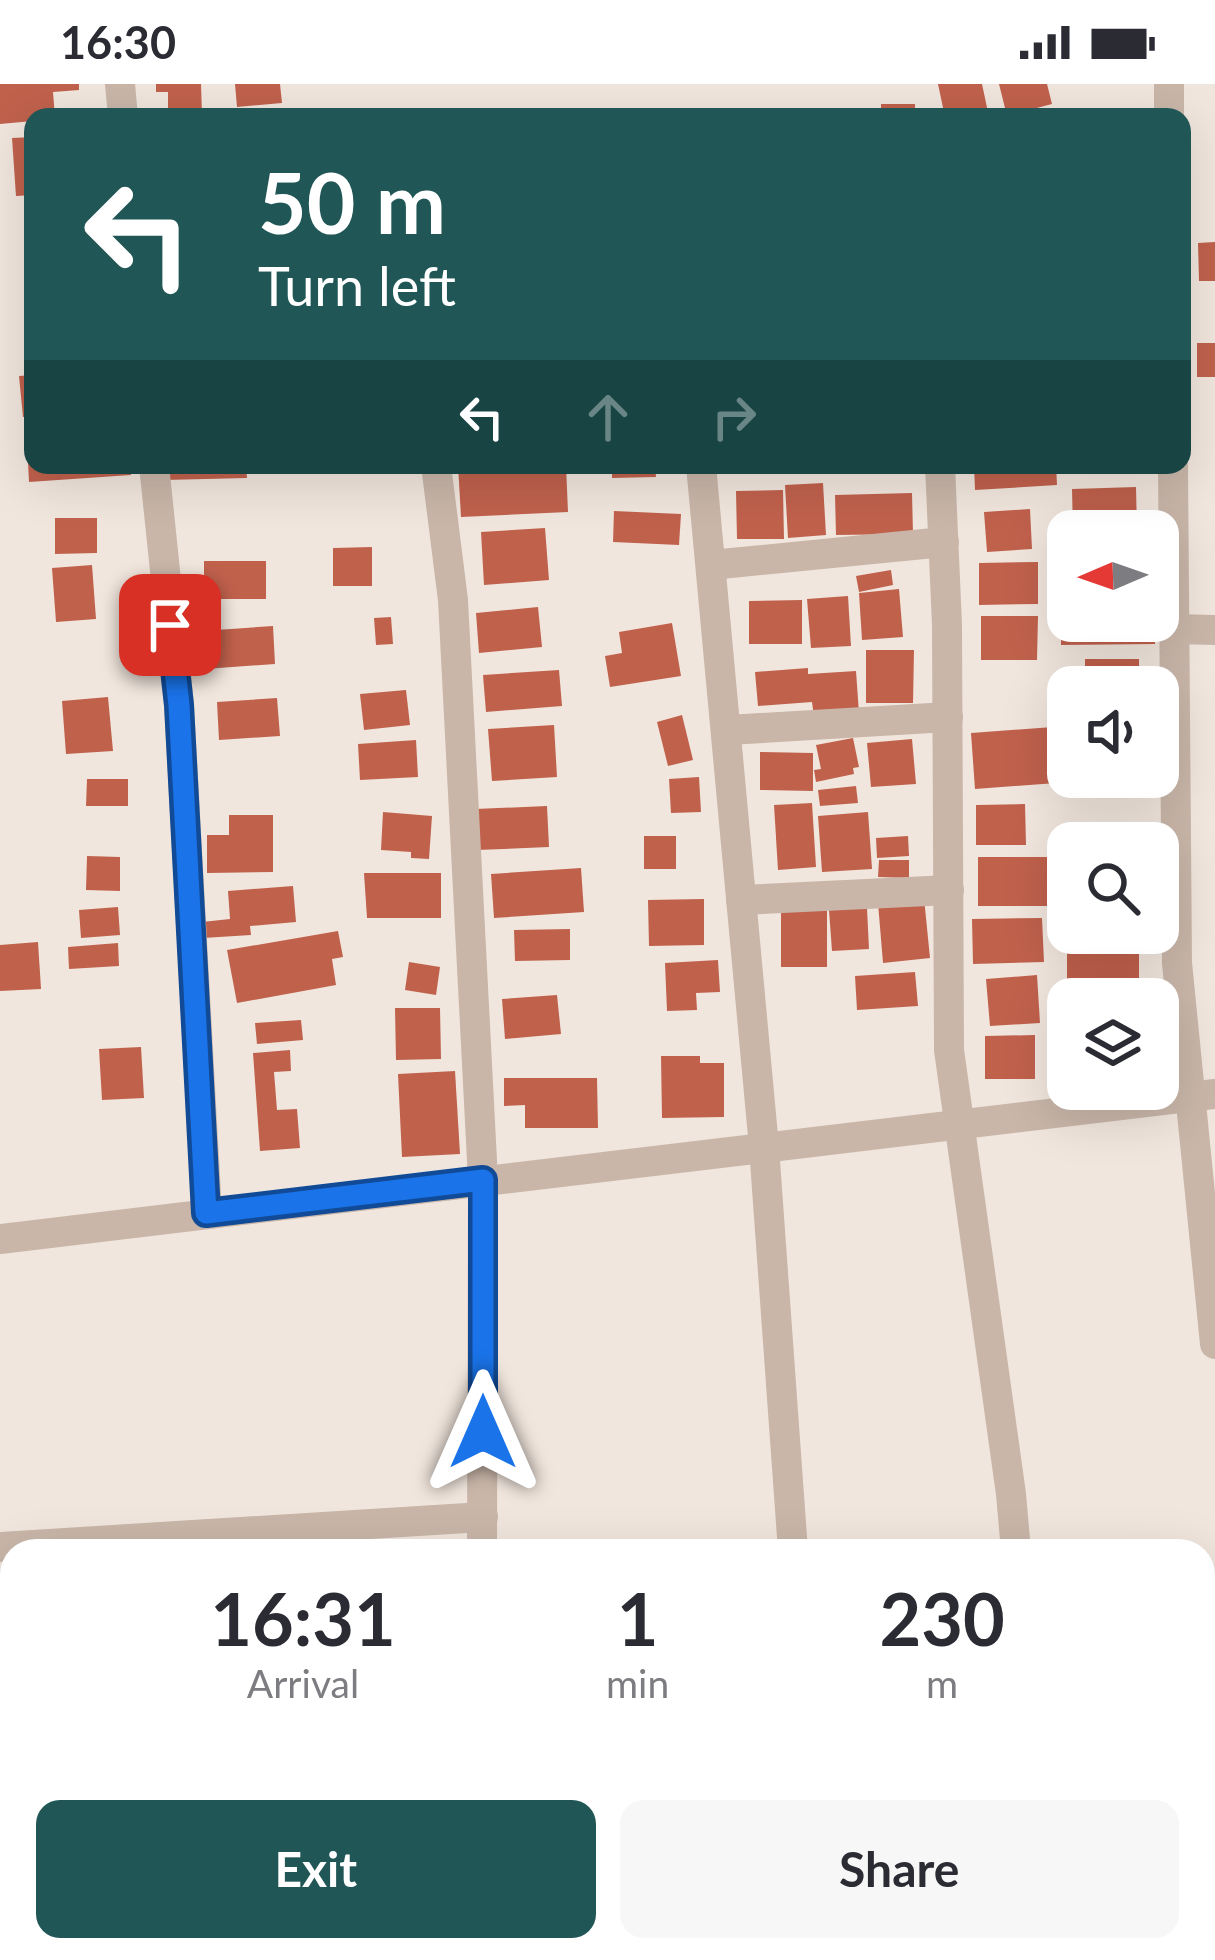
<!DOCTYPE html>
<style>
:root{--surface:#fff;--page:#f7f7f7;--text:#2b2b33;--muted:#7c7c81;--accent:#205656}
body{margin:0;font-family:Lato,sans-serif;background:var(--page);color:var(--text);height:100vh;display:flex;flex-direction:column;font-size:45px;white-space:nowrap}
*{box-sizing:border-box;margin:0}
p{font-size:39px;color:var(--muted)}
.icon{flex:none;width:66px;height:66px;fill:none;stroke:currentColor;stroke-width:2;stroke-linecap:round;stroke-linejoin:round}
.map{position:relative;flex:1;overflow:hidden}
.side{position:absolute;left:0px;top:1455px;width:1215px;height:423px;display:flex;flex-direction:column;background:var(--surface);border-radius:36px 36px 0 0;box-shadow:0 12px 48px #0002}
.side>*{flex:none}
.hud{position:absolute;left:24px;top:24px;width:1167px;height:366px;border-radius:24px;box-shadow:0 12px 48px #0002;background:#205656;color:#fff;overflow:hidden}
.needle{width:78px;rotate:268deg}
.buttons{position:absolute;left:1047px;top:426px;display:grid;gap:24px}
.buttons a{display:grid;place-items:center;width:132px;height:132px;border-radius:24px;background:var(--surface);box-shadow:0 12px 48px #0002;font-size:60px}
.pin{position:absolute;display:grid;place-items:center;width:102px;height:102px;color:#fff;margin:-51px;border-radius:24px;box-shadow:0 6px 18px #0006}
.me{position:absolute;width:132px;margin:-66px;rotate:0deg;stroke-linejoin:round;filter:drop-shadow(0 0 9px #0008)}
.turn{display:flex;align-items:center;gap:42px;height:252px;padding:0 36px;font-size:54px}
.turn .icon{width:156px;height:156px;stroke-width:2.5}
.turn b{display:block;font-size:84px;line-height:102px}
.lanes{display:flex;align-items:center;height:114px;padding:0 36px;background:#0003;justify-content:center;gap:60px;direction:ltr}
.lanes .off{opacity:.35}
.eta{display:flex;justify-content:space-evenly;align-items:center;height:204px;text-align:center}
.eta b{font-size:72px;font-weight:700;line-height:84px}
.cta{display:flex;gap:24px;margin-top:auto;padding:24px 36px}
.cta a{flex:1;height:138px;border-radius:24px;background:var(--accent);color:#fff;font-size:48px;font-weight:700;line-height:138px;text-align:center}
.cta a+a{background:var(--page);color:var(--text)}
.status{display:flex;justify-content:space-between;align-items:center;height:84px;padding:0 60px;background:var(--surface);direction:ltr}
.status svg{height:33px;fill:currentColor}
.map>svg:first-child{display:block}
</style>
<div class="status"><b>16:30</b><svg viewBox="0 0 49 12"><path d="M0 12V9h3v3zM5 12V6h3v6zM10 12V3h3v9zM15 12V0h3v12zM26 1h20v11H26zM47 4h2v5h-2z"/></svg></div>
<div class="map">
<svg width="1215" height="1876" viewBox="0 0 1215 1876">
<rect width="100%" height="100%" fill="#f1e6dd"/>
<g fill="#c0614c">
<polygon points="0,0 79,0 79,6 53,8 55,33 33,33 33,37 0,40"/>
<polygon points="156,0 201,0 202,31 168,31 168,8 156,8"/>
<polygon points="235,0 280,0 282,19 237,23"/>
<polygon points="938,0 982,0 989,33 945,33"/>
<polygon points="999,0 1047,0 1052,20 1007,32"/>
<rect x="881" y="20" width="34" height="13"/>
<polygon points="33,53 33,111 16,112 12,54"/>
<polygon points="1215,158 1215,197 1199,197 1198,159"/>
<rect x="1197" y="259" width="18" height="34"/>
<polygon points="33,291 33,332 23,333 19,292"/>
<polygon points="26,338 33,338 33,381 130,381 131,391 29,398"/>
<polygon points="164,381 246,381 247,394 164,396"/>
<polygon points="458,381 566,381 568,428 461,433"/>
<polygon points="612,381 655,381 656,393 612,394"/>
<polygon points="731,381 805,381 805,386 731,387"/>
<polygon points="974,381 1056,381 1057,401 975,406"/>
<polygon points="823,399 826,451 788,454 785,401"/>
<polygon points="1136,403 1137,447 1073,447 1072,405"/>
<polygon points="783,406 784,455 737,455 736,407"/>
<polygon points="912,409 913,450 836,451 835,411"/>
<polygon points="1030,425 1032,465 987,468 984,428"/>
<polygon points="614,427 681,430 679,461 613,458"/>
<polygon points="55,434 97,434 97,469 55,470"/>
<polygon points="545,444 549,496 484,501 481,448"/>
<polygon points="372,463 372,502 333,502 333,464"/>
<rect x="204" y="477" width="62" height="38"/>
<polygon points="1038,478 1038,520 979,521 979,479"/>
<polygon points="92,481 96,535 56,538 52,484"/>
<polygon points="891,486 893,501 859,508 856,492"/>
<polygon points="202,498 205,530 175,532 172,500"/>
<polygon points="899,505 903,553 862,556 859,509"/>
<polygon points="848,512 851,562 811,564 807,515"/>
<polygon points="802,516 802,560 749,560 749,517"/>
<polygon points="538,523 542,563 479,569 476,529"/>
<polygon points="1061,530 1068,530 1068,537 1155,537 1155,560 1061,561"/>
<polygon points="981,532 1038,532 1037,576 981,576"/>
<polygon points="391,533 393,560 376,561 374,534"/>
<polygon points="672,539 681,592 610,603 605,572 622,569 619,548"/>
<polygon points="273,542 275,580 205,585 202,547"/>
<polygon points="866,566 914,566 913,619 866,619"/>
<rect x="1085" y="575" width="54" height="28"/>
<polygon points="808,584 808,590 856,587 859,629 814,633 812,618 758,622 755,588"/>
<polygon points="559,586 562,622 486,628 483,591"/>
<polygon points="406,606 410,641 364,646 360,610"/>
<polygon points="108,613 113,667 66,670 62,617"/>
<polygon points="277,614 280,652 219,656 217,618"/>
<polygon points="682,631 693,676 668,682 657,638"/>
<polygon points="554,641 557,693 492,697 488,645"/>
<polygon points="1053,643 1056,699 975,705 971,649"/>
<polygon points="853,654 859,683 853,684 854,690 816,698 814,686 821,685 816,661"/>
<polygon points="912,655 916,700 871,703 867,659"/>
<polygon points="416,656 418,693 360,696 358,660"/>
<polygon points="760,668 813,669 813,707 760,706"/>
<polygon points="699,693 701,728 671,729 669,695"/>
<polygon points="87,695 128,695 128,722 86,722"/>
<polygon points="856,702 858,719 820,722 818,706"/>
<polygon points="812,719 816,783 778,786 774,721"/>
<polygon points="1025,720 1026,761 976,761 976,721"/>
<polygon points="547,722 549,763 477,766 475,725"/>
<polygon points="383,728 432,732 429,775 411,774 411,768 381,766"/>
<polygon points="868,728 872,785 822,788 818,732"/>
<polygon points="229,731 273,731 273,788 207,789 207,751 229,751"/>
<polygon points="1140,744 1141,759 1068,759 1068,782 1064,782 1062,748"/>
<rect x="644" y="752" width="32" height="33"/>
<polygon points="908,752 909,772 877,774 876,754"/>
<polygon points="87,772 120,773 120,807 86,806"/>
<rect x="978" y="773" width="79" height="49"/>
<polygon points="879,776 909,776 909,794 878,793"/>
<polygon points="581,784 584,828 494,834 491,790"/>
<polygon points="364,789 441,789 441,834 367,834"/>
<polygon points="293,802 296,838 250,842 251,851 203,854 202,838 230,835 228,807"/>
<polygon points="924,814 930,874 883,879 878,819"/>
<polygon points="704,815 704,861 649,862 648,816"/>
<polygon points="118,823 120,851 81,854 79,826"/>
<polygon points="781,823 827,824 827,883 781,883"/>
<polygon points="867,824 869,865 832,867 829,826"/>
<polygon points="1042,834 1044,878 973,880 972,835"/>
<polygon points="570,845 570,876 515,877 514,846"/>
<polygon points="338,847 343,873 332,875 336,901 237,919 227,866"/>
<polygon points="38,858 41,905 0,907 0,861"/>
<polygon points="118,859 119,882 69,885 68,863"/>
<rect x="1067" y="862" width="72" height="48"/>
<polygon points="718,876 720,908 696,909 697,926 667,927 665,879"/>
<polygon points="409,878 440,883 436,911 405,906"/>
<polygon points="915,888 918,922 857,926 855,892"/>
<polygon points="1037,891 1040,939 990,942 986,895"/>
<polygon points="557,911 561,950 505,955 502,915"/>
<polygon points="395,924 440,924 441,975 396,976"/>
<polygon points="301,936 303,956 257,960 255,939"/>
<polygon points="1035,951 1035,995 985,995 985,952"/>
<polygon points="141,963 144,1014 102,1016 99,965"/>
<polygon points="290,966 291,987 274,988 277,1026 297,1025 300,1064 260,1067 253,969"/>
<polygon points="661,972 700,972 700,979 724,979 724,1033 662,1034"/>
<polygon points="455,987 460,1070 402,1073 398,990"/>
<polygon points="504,994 597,994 598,1044 525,1044 525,1021 504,1022"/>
<polygon points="12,1536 12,1574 0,1575 0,1537"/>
<polygon points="12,1589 12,1643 9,1643 6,1614 0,1615 0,1591"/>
<polygon points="1203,1725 1215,1726 1215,1783 1203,1783"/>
<polygon points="1203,1831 1215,1831 1215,1876 1177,1876 1177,1866 1203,1866"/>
<rect x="516" y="1866" width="84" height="10"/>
<polygon points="686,1866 774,1866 773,1876 685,1876"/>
<polygon points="870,1866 945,1866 945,1876 871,1876"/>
<polygon points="954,1866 1027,1866 1027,1870 954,1872"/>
<rect x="1092" y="1866" width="81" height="10"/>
</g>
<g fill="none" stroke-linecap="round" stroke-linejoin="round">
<g stroke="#c9b6a9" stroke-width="30">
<polyline points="120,0 123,33"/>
<polyline points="1169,0 1169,33"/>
<polyline points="154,381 179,621 207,1129"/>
<polyline points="436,381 453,516 483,1096 482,1467"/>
<polyline points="701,381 764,1063 793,1467"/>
<polyline points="940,381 947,541 949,966 1011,1410 1016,1467"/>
<polyline points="1173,381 1177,879 1215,1260"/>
<polyline points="711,481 944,458"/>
<polyline points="1174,545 1215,546"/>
<polyline points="728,646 948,633"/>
<polyline points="741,816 949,806"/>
<polyline points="0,1155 1215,1010"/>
<polyline points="0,1463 483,1433"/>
<polyline points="0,1737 12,1754"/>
<polyline points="116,1866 127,1876"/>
<polyline points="830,1866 831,1876"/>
<polyline points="1052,1866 1053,1876"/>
<polyline points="41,1876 42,1866"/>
</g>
</g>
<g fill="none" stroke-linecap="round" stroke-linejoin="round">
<g stroke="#114b97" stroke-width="30">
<polyline id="route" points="170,541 179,621 206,1129 483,1096 483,1348"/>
</g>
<use href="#route" stroke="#1a73e8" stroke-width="21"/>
</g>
</svg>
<div class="buttons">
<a><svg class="needle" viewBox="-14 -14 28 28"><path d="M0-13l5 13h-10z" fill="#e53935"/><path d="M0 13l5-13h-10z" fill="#7c7c81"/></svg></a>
<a><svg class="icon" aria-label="sound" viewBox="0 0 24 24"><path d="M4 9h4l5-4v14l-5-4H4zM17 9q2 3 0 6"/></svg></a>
<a><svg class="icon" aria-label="search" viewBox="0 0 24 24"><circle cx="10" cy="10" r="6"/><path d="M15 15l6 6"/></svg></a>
<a><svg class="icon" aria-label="layers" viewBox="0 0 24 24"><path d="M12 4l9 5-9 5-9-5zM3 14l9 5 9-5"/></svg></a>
</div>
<div class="pin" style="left:170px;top:541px;background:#d93025"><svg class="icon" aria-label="arrive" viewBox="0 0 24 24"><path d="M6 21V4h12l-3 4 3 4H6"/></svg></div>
<svg class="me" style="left:483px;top:1348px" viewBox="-20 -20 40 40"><path d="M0-17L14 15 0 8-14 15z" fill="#1a73e8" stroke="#fff" stroke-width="4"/></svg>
<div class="hud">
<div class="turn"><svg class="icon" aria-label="left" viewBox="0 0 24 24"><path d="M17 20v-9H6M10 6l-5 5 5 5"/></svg><div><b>50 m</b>Turn left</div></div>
<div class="lanes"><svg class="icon" aria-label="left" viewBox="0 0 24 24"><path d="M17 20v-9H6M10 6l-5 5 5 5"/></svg><svg class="icon off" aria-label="ahead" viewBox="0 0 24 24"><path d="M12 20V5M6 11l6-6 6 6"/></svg><svg class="icon off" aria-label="right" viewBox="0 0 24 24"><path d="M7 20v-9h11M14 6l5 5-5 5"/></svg></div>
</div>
<section class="side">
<div class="eta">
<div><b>16:31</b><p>Arrival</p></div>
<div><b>1</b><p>min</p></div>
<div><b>230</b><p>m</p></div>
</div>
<div class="cta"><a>Exit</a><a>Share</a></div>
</section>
</div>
